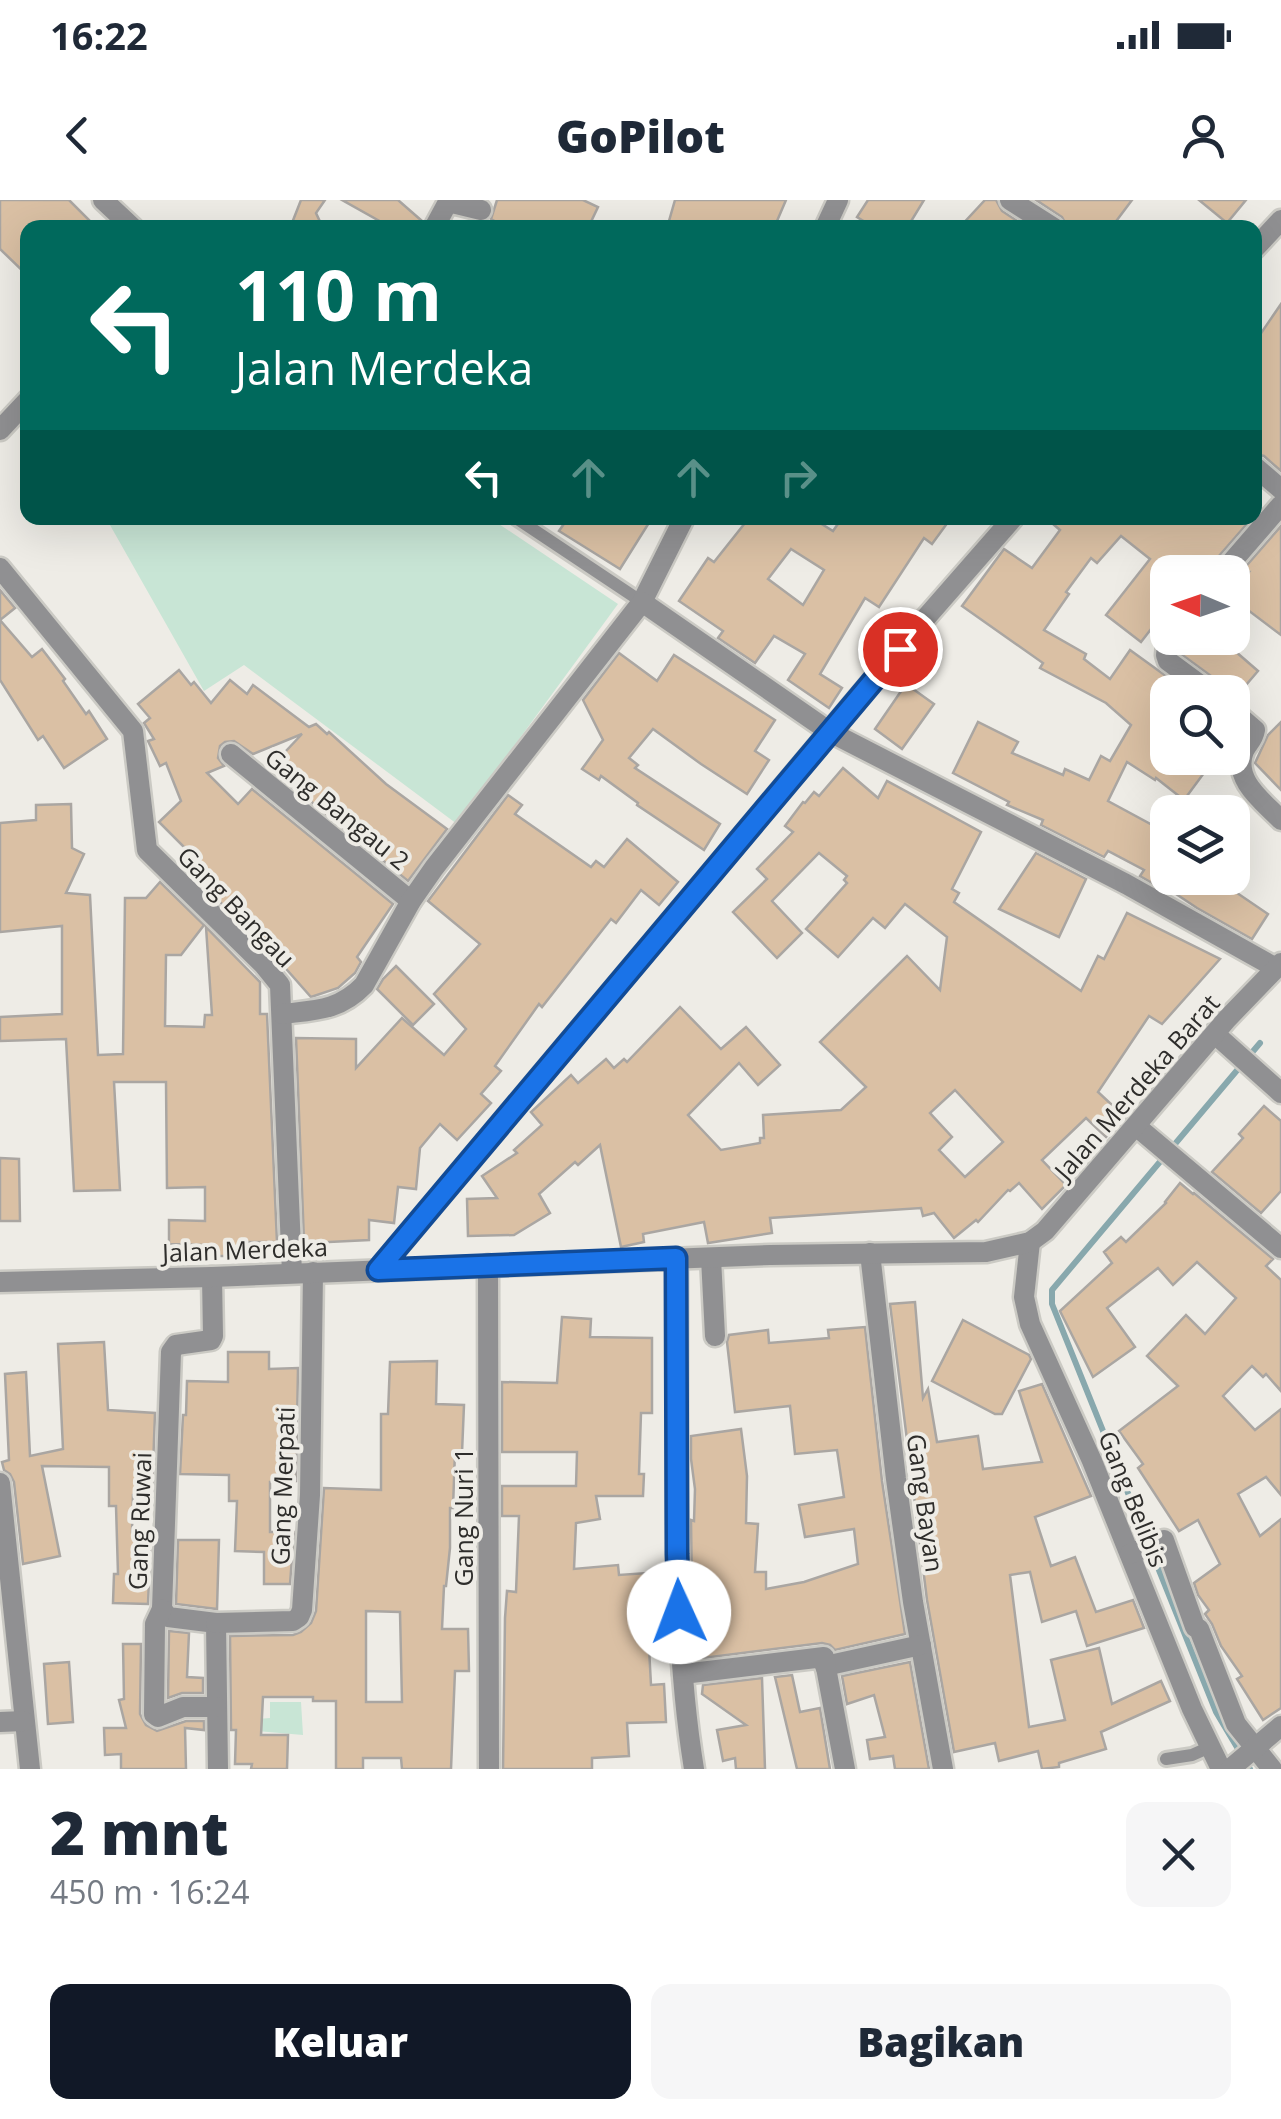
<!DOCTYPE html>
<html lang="id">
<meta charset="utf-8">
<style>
:root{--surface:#fff;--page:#f6f6f7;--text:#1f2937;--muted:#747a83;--accent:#111827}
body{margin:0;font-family:"Open Sans",sans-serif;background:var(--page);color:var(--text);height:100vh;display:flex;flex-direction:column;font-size:38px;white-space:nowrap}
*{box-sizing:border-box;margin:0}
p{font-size:32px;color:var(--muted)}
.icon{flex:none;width:55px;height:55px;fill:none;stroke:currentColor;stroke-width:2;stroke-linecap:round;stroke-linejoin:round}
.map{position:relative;height:1569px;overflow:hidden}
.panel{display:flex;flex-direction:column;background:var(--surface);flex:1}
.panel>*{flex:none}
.guide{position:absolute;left:20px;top:20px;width:1242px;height:305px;border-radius:20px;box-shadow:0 10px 40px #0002;background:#00695c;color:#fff;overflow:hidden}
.needle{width:65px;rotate:272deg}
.tools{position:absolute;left:1150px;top:355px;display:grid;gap:20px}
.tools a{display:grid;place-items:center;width:100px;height:100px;border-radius:20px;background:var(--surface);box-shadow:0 10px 40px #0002;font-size:50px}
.pin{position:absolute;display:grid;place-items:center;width:85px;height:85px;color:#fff;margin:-42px;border:5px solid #fff;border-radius:50%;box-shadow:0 2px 10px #0007}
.me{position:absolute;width:110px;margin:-55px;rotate:358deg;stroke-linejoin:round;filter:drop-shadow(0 0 8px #0008)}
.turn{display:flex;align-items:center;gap:35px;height:210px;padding:0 50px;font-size:45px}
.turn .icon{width:130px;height:130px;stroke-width:2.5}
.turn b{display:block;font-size:70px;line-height:85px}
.lanes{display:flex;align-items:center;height:95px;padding:0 50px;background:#0003;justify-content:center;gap:50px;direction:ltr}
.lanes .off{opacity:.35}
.round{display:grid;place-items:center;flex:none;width:105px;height:105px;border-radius:20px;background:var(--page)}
.overview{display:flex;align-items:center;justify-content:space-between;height:170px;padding:0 50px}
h1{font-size:60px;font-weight:800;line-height:75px}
.button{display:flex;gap:20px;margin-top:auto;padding:20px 50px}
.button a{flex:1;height:115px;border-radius:20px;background:var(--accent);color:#fff;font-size:40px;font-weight:800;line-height:115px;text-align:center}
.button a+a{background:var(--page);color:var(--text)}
.status{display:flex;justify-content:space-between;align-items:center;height:70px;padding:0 50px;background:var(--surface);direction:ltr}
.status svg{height:28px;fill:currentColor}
header{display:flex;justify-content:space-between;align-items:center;height:130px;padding:0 50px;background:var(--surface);font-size:45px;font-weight:800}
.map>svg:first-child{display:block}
</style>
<div class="status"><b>16:22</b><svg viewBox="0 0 49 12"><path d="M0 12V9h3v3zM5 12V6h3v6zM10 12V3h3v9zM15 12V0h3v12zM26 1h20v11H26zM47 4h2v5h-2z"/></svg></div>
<header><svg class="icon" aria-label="back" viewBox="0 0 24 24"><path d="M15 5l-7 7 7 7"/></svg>GoPilot<svg class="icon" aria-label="person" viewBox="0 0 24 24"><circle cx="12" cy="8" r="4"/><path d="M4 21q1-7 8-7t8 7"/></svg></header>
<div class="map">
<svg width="1281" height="1569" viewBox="0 0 1281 1569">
<rect width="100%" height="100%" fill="#eeece6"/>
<g fill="#c8e5d5">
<polygon points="106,318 490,318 618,404 457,624 244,465 204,491"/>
<polygon points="270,1502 301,1502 303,1535 244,1530 245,1520 270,1518"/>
</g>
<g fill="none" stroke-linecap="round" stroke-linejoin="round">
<polyline stroke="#88a8ad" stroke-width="6" points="1250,1569 1216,1512 1052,1104 1052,1090 1260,843"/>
</g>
<g fill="#dac0a4" stroke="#aaa6a2" stroke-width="2.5" fill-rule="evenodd">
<polygon points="0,0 69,0 97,28 28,28 28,76 0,49"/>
<polygon points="301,0 325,0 316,13 323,28 290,28"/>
<polygon points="342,0 398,0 422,21 420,28 392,28"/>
<polygon points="497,0 583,0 598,7 588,28 507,28 491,19"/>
<polygon points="675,0 786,0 774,28 667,28"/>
<polygon points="868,0 924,0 907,28 875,28 857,17"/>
<polygon points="985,0 996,0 1002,11 1028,28 959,28"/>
<polygon points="1036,0 1132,0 1111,28 1068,28 1062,17"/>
<polygon points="1199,0 1246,0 1227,23"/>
<polygon points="1281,104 1281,271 1264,256 1255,254 1255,142"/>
<polygon points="568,318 652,318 620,369 559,331"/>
<path d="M749,318H812L833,331L842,318H951L932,344L924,338L879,407L865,398L820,474L842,488L829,508L788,480L805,454L774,436L755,463L718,438L723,431L679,401L708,358L714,362ZM791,349L824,370L803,405L768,379Z"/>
<polygon points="1046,318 1252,318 1213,363 1210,372 1168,372 1168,407 1141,442 1106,415 1150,359 1121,336 1097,363 1091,358 1066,392 1069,394 1044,430 1086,454 1084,459 1110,479 1130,450 1188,492 1168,492 1168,558 1215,558 1184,600 1156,578 1155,580 1127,562 1108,601 1154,626 1152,629 1168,640 1168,678 1215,678 1268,714 1252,739 1197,708 1161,684 1159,687 1140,676 1144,670 1108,651 1104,657 1041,625 1043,620 1007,605 1009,602 953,573 978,522 1018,542 1012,553 1063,575 1065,569 1089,580 1101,556 1110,561 1131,525 1106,503 1040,468 1043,463 962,406 1004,349 1032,368 1060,330"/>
<polygon points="1281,326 1281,435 1232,398 1232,395 1249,372 1241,372"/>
<polygon points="0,390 15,408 0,420 32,457 42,449 65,479 63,481 86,514 89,511 107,539 64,568 43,536 38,540 0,480"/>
<polygon points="1196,438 1220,438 1258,471 1240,492 1224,492 1218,481 1181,454"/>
<polygon points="619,453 657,481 674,455 775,520 755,551 769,560 747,594 701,564 653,529 629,558 638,565 635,568 720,624 704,650 637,605 638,603 601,576 599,580 582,569 603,540 583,500"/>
<polygon points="179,470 191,485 194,482 211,503 230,480 247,494 253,485 309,527 316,524 327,534 329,532 386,584 447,629 408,681 270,568 302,534 253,554 234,541 225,542 220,546 218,558 224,566 207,573 238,604 252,589 393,704 357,757 361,762 355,773 338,788 311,797 273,754 179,662 189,652 159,622 181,601 166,563 160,566 148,541 154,539 144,523 150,518 138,504"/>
<polygon points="906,484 934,504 902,549 875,529"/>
<polygon points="1281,522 1281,590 1255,563 1268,535"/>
<path d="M843,568L878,598L887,581L981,632L952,689L959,693L954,702L1081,791L1098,756L1104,759L1127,713L1220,759L1162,824L1149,816L1098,892L1125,917L1106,937L1086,918L1042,960L1066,985L1042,1009L1019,983L1010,991L1008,990L978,1022L976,1020L954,1038L934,1013L923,1016L921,1008L770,1018L772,1033L708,1043L704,1022L643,1034L644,1042L621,1047L600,945L578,965L575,962L539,994L550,1013L514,1035L468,1036L467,999L497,998L482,976L517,953L514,950L542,925L531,912L571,875L578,883L606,859L614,868L624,859L627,862L680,807L721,849L746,827L780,865L758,885L739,863L688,915L721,950L760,943V938H764L763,915L841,910L866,887L820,842L907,756L940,790L947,737L905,704L885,728L873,718L838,757L806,729L847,683L844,680L847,676L819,653L772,701L802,733L777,758L733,712L767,679L757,669L793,632L785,626L803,602L805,603L814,592L819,596ZM955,890L1003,942L965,977L939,950L952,937L930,913Z"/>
<polygon points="508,595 522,605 515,614 591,667 596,661 604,667 627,639 678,682 659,705 641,690 616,723 611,719 542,807 539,804 495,866 501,871 481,894 491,903 457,940 440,924 420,948 416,989 398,987 394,1023 369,1020 369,1040 309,1043 309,1041 304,1041 296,838 356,839 356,868 402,818 444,855 466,829 434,794 480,744 428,701"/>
<polygon points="71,604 72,648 84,654 66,693 90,695 98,855 123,854 125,698 146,698 160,682 204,725 181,755 166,755 165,826 204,827 205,815 212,815 206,727 260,782 260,814 267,814 277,1042 246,1042 246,1056 205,1056 205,1045 169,1044 169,1020 205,1021 205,987 167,988 166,882 114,882 120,990 74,991 66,839 0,841 0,817 62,814 62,726 0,732 0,623 36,620 36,605"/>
<polygon points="1036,653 1086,679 1059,737 999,709"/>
<polygon points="396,766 434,804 413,825 377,789 383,779"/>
<polygon points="1264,906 1281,921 1281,991 1261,1013 1212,972 1243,938 1239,934"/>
<polygon points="0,958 19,959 20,1021 0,1021"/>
<polygon points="1180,983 1193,994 1194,993 1273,1059 1266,1066 1281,1080 1281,1191 1266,1174 1263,1177 1252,1166 1223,1196 1255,1230 1281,1209 1281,1295 1266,1277 1238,1294 1260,1336 1281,1319 1281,1508 1263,1520 1237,1479 1242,1476 1221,1446 1212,1424 1205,1414 1209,1410 1198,1395 1194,1383 1220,1364 1198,1320 1179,1331 1138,1268 1143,1264 1119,1231 1178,1186 1147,1156 1186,1115 1205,1134 1236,1098 1197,1062 1173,1085 1158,1068 1107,1108 1135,1147 1093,1177 1060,1111 1112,1063 1104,1052 1121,1037 1126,1042 1166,1003 1165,1002"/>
<polygon points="915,1102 923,1198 928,1189 937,1242 978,1236 983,1269 1042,1262 1019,1191 1042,1184 1091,1296 1035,1317 1051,1366 1075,1357 1096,1412 1133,1400 1144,1428 1087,1446 1076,1411 1042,1422 1030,1372 1010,1375 1029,1527 1065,1520 1051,1460 1099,1448 1112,1504 1161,1481 1170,1501 1101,1532 1106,1549 1059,1563 1059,1567 1042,1569 1038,1551 999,1561 995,1543 954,1552 927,1400 890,1104"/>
<polygon points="562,1117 591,1119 590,1137 652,1138 652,1213 641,1213 639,1274 644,1274 643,1296 596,1296 600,1319 576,1323 574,1369 618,1365 619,1375 647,1373 650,1409 647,1410 651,1485 664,1484 666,1522 627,1523 629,1556 592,1558 592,1569 503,1569 505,1418 507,1391 516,1392 519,1316 502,1316 502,1286 576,1286 577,1252 502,1252 502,1182 557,1183"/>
<polygon points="963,1120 1029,1155 1031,1159 1002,1214 995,1214 932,1181"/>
<polygon points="865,1127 882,1281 905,1434 835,1450 830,1445 822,1443 703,1458 692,1389 691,1320 694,1321 695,1289 691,1259 691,1236 741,1229 747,1276 746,1323 758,1324 755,1372 766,1372 766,1389 804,1382 858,1364 854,1329 805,1337 799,1305 844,1297 837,1250 795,1254 790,1206 735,1212 727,1142 729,1135 768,1130 769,1143 829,1138 828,1130"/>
<polygon points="104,1142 108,1210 155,1213 152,1295 133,1295 132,1332 151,1331 148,1404 113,1403 114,1374 118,1374 116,1306 109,1306 109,1267 42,1266 60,1356 23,1364 14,1282 10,1274 4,1270 2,1262 9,1260 5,1174 26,1172 30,1256 63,1249 58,1144"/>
<polygon points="228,1152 269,1152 269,1169 298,1168 296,1281 270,1282 270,1332 294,1332 290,1384 264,1384 264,1352 235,1351 237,1301 229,1301 229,1275 180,1274 183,1215 186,1215 187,1181 228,1182"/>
<path d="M437,1161L436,1204L464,1205L462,1253L455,1252L453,1308H450V1348L446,1386H444L442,1429H468L469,1471H455L451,1569H402L401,1558H363V1569H336V1501H313V1497H263L261,1535H288L287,1569H251L252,1564H235L236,1530H231L230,1436L293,1435L301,1432L311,1423L316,1411L324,1288L381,1290V1214H388L390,1162ZM366,1411L400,1412L402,1502H366Z"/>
<polygon points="178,1340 219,1340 217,1409 176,1404"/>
<polygon points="169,1431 189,1433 187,1477 203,1478 203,1493 182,1493 168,1498"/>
<polygon points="123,1444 141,1444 140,1514 146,1525 157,1531 186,1521 204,1521 204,1530 185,1528 186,1569 121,1569 121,1554 105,1555 104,1528 126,1528 119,1500 124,1499"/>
<polygon points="69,1462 73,1522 48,1524 44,1464"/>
<polygon points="910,1462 929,1569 895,1569 893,1556 870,1559 867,1540 885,1537 874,1495 847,1504 842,1476"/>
<polygon points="792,1475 800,1512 820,1508 830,1569 797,1569 775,1477"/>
<polygon points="762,1478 765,1569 736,1569 735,1558 723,1561 717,1530 746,1525 702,1494 703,1485"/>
</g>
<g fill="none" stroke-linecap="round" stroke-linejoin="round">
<g stroke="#cbcac4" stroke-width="18">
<g id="service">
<polyline points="516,318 642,402"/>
<polyline points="1166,1559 1192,1555 1210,1547"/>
</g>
</g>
<g stroke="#cbcac4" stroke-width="25">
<g id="minor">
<polyline points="103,0 133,28"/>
<polyline points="1010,0 1054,28"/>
<polyline points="434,28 448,2 481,10"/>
<polyline points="825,28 838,0"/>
<polyline points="1255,48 1281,20"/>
<polyline points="0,230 28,200"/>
<polyline points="1255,267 1281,289"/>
<polyline points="0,368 133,531 147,650 263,764 280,785 292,1073"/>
<polyline points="1223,372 1281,305"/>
<polyline points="642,402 684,318"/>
<polyline points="1168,437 1166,455 1168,461 1210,492"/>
<path d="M1232,510L1255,530C1253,541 1248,542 1244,551C1232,580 1264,602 1281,620"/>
<polyline points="231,554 411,701"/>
<path d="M282,814C315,810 339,811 364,785L411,701L434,668L642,402L830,532L1126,684L1276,768"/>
<polyline points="1215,834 1281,893"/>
<polyline points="1136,926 1281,1048"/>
<polyline points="1030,1042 1024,1097 1030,1124 1092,1261 1192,1509 1221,1569"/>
<polyline points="870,1053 896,1279 913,1402 943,1569"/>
<path d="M677,1058C677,1129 677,1201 677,1272C677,1371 678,1471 694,1569"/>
<polyline points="711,1058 715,1136"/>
<polyline points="488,1065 489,1569"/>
<polyline points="378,1070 923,421 1013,318"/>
<polyline points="212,1077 213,1136 211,1140 176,1145 171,1152 162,1409 168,1417 216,1423 218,1569"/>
<polyline points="0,1283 30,1569"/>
<polyline points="1130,1354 1164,1340 1195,1427 1199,1429 1236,1524 1272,1569"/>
<polyline points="162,1409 155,1424 154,1514 158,1517 183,1507 216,1507"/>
<polyline points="216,1423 293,1421 299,1417 302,1410 310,1295 313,1072"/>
<polyline points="825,1466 921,1445"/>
<polyline points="683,1474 824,1457 845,1569"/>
<polyline points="0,1522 24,1521"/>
<polyline points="1230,1569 1281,1526"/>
</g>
</g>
<g stroke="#cbcac4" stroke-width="25">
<polyline id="tertiary" points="0,1082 212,1077 770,1055 986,1052 1030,1042 1045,1031 1227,819 1281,763"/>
</g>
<use href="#service" stroke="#909092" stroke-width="12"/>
<use href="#minor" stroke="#909092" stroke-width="20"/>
<use href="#tertiary" stroke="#909092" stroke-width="20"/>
</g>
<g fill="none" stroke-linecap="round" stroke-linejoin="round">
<g stroke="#114b97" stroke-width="25">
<polyline id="route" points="679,1412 677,1354 676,1058 378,1070 900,449"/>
</g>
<use href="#route" stroke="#1a73e8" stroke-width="18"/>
</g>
<g text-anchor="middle" stroke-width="8" stroke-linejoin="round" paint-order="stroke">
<g font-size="25" fill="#2e2d2b" stroke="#eeece6">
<text transform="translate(337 609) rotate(39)" y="9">Gang Bangau 2</text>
<text transform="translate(236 707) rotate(46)" y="9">Gang Bangau</text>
<text transform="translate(1137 887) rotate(-49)" y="9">Jalan Merdeka Barat</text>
<text transform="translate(245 1050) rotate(-2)" y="9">Jalan Merdeka</text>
<text transform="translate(283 1286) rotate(-88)" y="9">Gang Merpati</text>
<text transform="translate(1133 1299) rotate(68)" y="9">Gang Belibis</text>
<text transform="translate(925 1303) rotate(82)" y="9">Gang Bayan</text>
<text transform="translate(464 1317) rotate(-90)" y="9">Gang Nuri 1</text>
<text transform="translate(140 1321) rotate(-88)" y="9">Gang Ruwai</text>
</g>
</g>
</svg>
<div class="tools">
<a><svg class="needle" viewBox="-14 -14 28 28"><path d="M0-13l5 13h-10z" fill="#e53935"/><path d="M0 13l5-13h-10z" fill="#747a83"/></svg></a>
<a><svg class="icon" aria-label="search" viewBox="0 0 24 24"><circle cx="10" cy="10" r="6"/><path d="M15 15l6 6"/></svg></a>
<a><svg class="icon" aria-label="layers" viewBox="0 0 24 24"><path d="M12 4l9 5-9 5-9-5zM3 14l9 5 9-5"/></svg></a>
</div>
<div class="pin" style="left:900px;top:449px;background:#d93025"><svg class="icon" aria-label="arrive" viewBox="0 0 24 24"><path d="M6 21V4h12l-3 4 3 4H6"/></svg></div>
<svg class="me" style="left:679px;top:1412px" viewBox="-20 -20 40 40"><circle r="19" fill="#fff"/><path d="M0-13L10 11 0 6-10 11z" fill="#1a73e8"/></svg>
<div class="guide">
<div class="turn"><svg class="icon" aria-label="left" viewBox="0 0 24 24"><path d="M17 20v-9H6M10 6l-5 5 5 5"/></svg><div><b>110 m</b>Jalan Merdeka</div></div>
<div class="lanes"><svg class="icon" aria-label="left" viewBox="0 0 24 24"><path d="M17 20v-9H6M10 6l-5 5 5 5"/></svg><svg class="icon off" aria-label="ahead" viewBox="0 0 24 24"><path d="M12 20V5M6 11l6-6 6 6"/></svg><svg class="icon off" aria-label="ahead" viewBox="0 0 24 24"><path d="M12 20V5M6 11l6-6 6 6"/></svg><svg class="icon off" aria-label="right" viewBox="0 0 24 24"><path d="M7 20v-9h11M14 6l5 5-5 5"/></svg></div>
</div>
</div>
<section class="panel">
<div class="overview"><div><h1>2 mnt</h1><p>450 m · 16:24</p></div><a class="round"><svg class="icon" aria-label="close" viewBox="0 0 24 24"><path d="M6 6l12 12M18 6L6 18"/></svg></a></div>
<div class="button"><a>Keluar</a><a>Bagikan</a></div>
</section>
